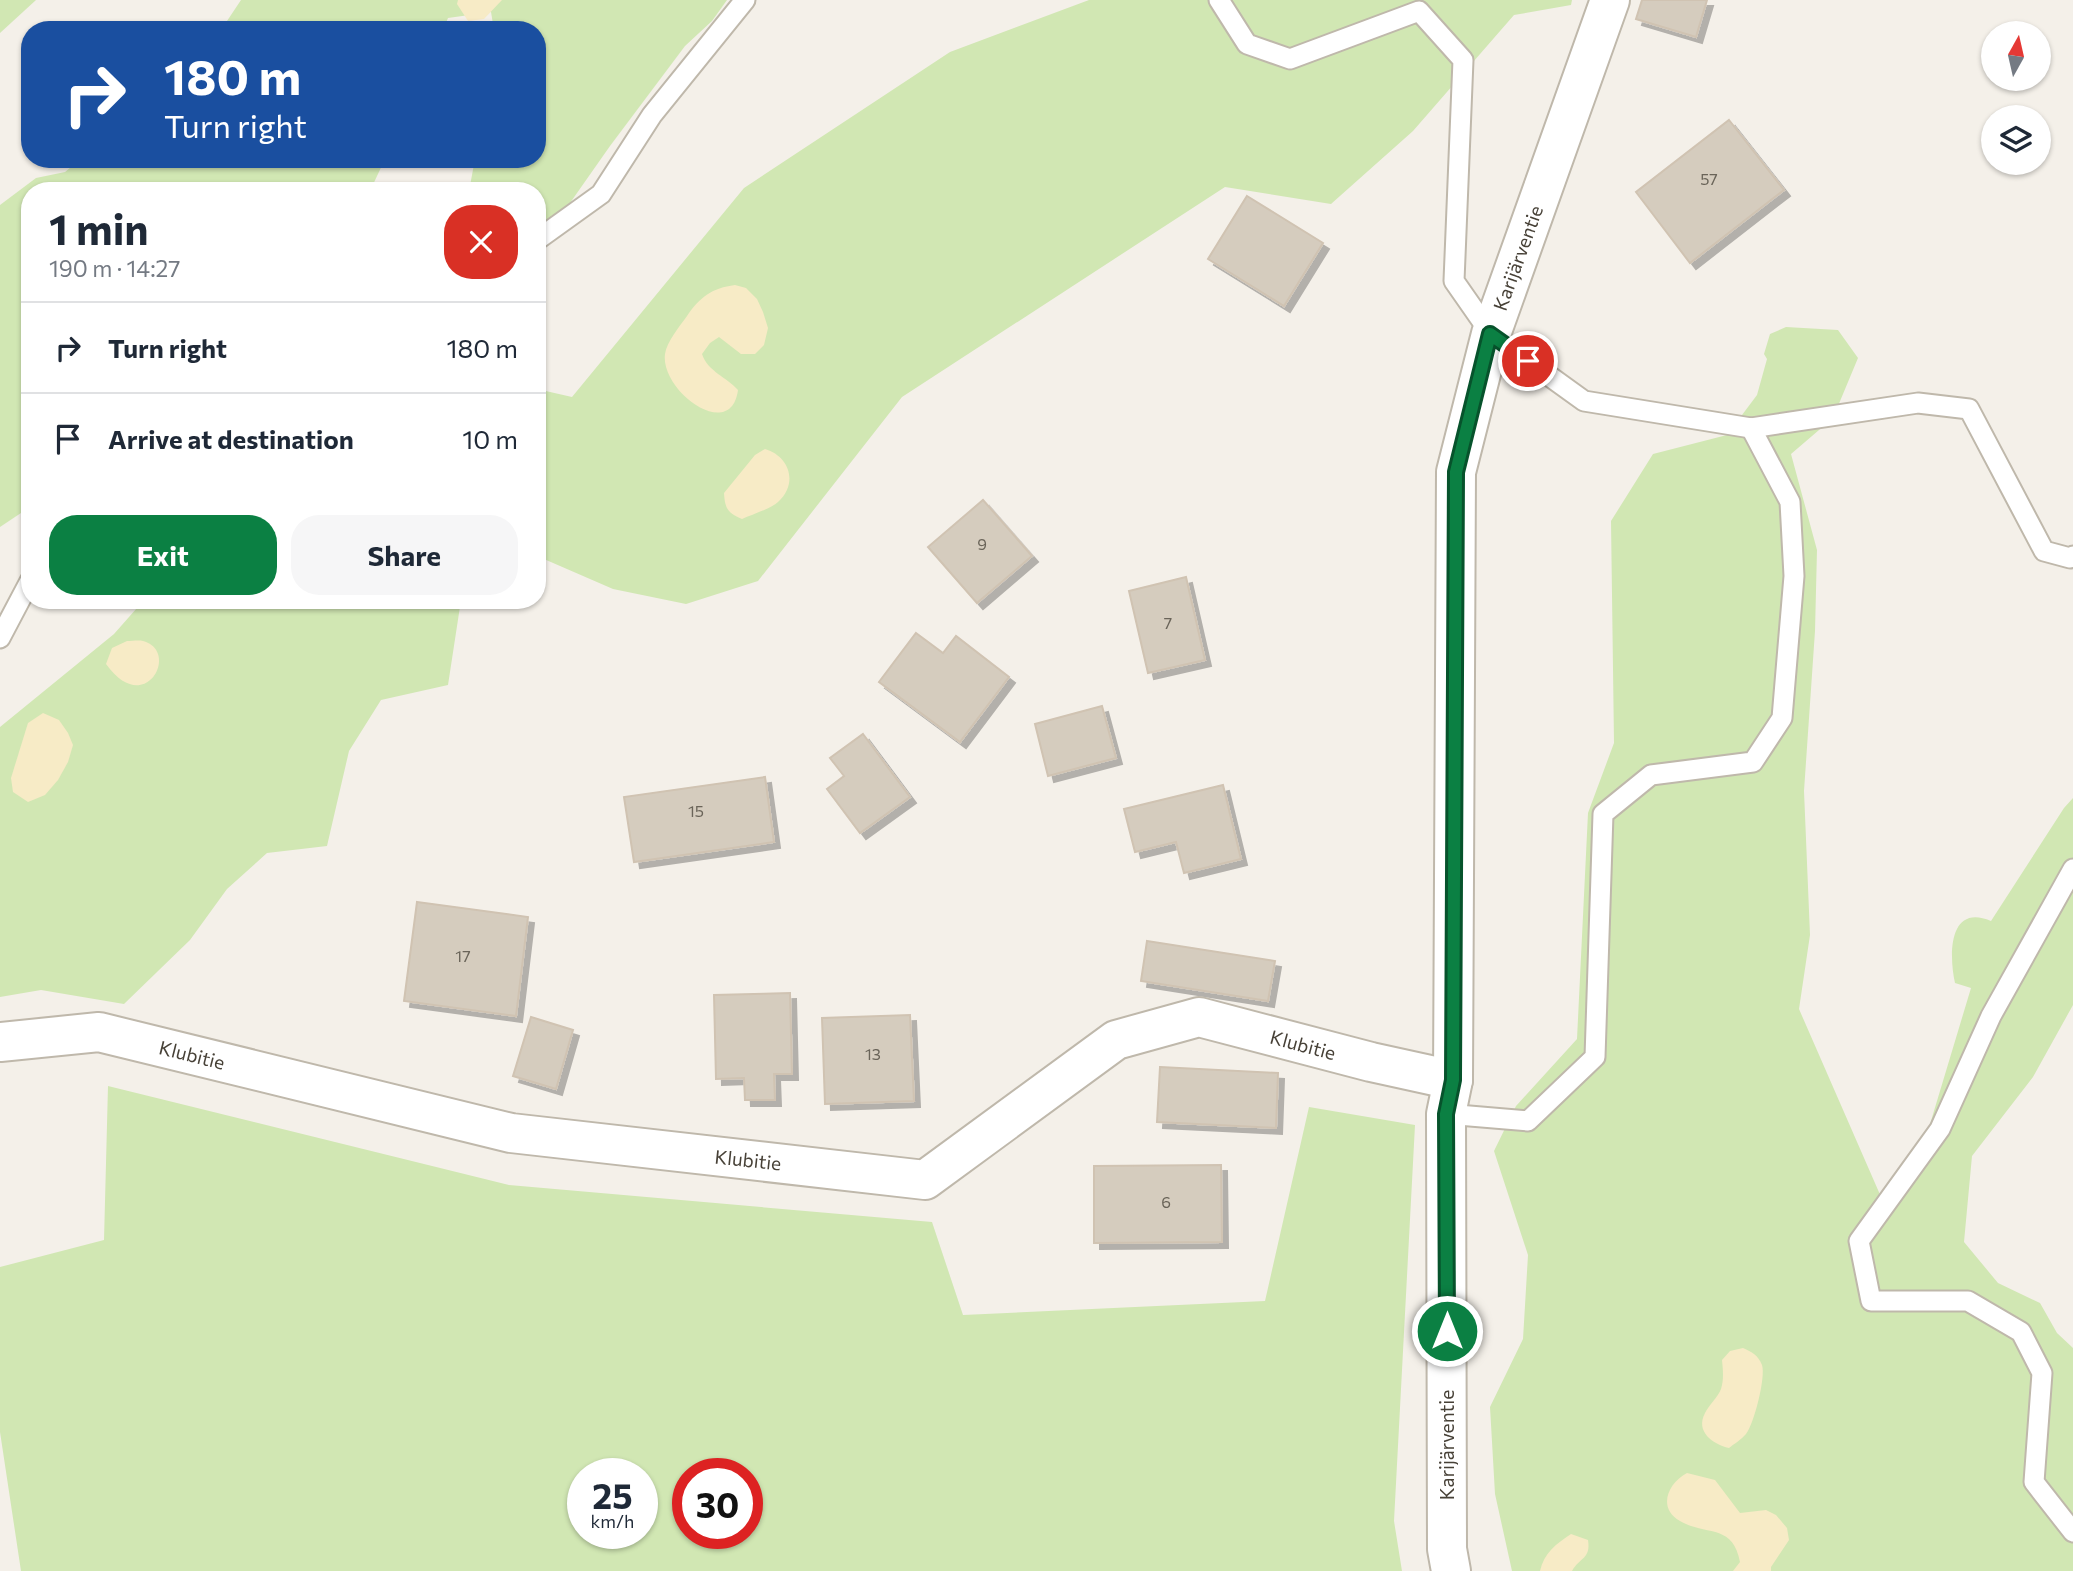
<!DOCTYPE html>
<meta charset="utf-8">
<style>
:root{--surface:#fff;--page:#f6f6f7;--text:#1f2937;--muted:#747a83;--line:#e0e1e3;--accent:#0b8043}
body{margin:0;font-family:Commissioner,sans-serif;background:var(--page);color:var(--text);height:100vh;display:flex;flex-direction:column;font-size:26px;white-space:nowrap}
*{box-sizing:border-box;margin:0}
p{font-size:23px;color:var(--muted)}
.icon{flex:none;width:38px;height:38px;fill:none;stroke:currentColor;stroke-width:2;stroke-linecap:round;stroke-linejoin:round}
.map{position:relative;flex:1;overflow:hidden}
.panel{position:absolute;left:21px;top:182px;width:525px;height:427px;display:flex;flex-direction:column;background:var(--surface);border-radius:28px;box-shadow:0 2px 5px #0004}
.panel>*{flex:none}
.banner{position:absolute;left:21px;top:21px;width:525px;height:147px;border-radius:28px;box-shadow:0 2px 5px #0004;background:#1a4fa0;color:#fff;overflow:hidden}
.needle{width:46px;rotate:8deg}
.fabs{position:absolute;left:1981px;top:21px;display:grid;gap:14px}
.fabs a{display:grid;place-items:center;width:70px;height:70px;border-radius:50%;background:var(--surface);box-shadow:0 2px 5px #0004;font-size:35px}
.speed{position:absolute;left:567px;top:1458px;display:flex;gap:14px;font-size:35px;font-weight:700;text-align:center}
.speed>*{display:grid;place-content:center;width:91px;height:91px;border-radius:50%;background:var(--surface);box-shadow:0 2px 5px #0004;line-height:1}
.speed small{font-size:18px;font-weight:400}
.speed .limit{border:10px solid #d22;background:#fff;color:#111}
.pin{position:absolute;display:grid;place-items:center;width:60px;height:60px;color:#fff;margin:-30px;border:4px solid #fff;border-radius:50%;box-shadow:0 2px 7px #0007}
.me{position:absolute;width:77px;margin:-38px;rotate:0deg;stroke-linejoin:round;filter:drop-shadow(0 0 5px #0008)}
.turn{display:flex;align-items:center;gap:24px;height:147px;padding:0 28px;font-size:32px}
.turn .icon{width:91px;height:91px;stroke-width:2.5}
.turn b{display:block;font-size:49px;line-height:60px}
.round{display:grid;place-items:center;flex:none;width:74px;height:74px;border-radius:28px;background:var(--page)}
.head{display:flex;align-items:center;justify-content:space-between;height:119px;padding:0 28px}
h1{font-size:42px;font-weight:700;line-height:52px}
.button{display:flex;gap:14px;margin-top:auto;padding:14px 28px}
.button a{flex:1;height:80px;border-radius:28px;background:var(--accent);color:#fff;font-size:28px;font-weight:700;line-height:80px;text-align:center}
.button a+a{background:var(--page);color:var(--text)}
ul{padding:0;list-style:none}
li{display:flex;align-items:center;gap:21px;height:91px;padding:0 28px;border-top:2px solid var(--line)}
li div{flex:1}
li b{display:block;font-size:26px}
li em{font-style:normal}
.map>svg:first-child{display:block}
</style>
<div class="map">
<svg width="2073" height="1571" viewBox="0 0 2073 1571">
<defs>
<filter id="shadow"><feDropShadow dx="6" dy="6" stdDeviation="0" flood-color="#0004"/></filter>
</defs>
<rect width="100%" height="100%" fill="#f4f0e9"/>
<g fill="#d1e7b3" fill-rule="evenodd">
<polygon points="0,0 36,0 0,33"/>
<polygon points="241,0 727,0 712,21 685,46 610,146 537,250 537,191 469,191 475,159 537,159 537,30 494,30 491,12 448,18 443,30 221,30"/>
<polygon points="1089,0 1572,0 1571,5 1514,15 1413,131 1331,204 1225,187 902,397 758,581 686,604 613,589 537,556 537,389 572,397 744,188 950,52"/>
<polygon points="81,159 385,159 370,191 30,191 30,507 0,527 0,205 36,178 65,172"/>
<path d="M1786,327L1838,330L1858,358L1833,418L1791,454L1817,550L1815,631L1804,791L1810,935L1799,1009L1885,1206L1912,1184L1971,988L1955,983C1949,956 1948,903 1991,921L2064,808L2073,798V1005L2033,1077L1972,1156L1964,1242L1998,1283L2040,1303L2057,1333L2073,1348V1571H1512L1495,1494L1490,1407L1523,1339L1528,1255L1494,1151L1516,1106L1577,1039L1588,813L1614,743L1611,521L1653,454L1727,435L1757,395L1767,359L1764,354L1770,334Z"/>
<polygon points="144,600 461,600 448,685 381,700 349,751 327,846 267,853 227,889 190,940 124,1004 41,990 0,997 0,727 114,634"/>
<path d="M108,1086L509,1185L932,1222L963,1315L1265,1301L1309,1107L1415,1125L1394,1521L1402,1571H21L0,1432V1267L104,1240ZM583,1474H642V1533H583ZM688,1474H747V1533H688Z"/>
</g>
<g fill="#f7ebc6">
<polygon points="458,0 502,0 484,19 468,21 457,4"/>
<path d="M735,285L746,288L757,299L763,312L768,328L764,345L755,354H741L719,337L710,343L702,354C708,372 727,377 738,390C731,443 660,391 665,354C667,341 680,326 687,316C700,297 712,288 735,285Z"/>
<path d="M765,449C789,456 799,483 778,502C770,509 753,514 742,519C728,513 725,509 724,493L755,455Z"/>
<path d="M127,641C132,641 139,640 143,641C181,651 145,719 106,664L112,648Z"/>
<polygon points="43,713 59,720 68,733 73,745 68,762 58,780 45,795 28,802 13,792 11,778 28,723"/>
<path d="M1743,1348C1752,1352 1758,1355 1762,1365C1766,1377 1754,1424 1746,1434C1742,1439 1734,1444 1729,1448C1713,1444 1695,1432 1705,1413C1709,1405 1718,1397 1721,1389C1724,1380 1723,1370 1722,1360L1730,1351Z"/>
<path d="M1687,1473L1715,1480L1740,1513L1766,1510L1776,1515L1787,1528L1789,1540L1771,1567V1571H1733L1740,1562C1733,1523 1705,1536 1680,1521C1657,1508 1668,1483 1687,1473Z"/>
<path d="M1571,1534L1588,1540C1591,1559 1580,1557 1572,1571H1540C1544,1553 1556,1544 1571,1534Z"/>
</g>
<g fill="#d5ccbe" stroke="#d0c3b2" stroke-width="2" filter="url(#shadow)">
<polygon points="1642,0 1707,0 1696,37 1636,19"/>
<polygon points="1729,120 1784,190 1690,263 1636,192"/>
<polygon points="1247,196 1323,243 1284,306 1208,259"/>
<polygon points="983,500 1032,556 977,603 928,547"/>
<polygon points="1186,577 1205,660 1148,673 1129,591"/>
<polygon points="916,633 943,653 956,636 1009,677 960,742 879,682"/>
<polygon points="1102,706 1116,758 1048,776 1035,724"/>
<polygon points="863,734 910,797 860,833 827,789 844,776 830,758"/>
<polygon points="765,777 774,842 634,862 624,797"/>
<polygon points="1223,785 1241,859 1184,873 1176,842 1135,852 1124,809"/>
<polygon points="417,902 528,917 516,1016 404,1001"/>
<polygon points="1147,941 1275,961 1268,1001 1141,981"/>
<polygon points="790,993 792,1074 774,1074 775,1100 745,1100 744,1078 716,1079 714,995"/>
<polygon points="910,1015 914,1101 825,1104 822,1018"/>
<polygon points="531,1017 573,1030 556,1089 513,1076"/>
<polygon points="1160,1067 1278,1073 1276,1128 1157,1122"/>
<polygon points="1221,1165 1222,1242 1094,1243 1094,1166"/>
</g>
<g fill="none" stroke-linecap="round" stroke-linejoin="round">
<g stroke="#bfb8ab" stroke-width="23">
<g id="service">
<polyline points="1219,0 1247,44 1290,59 1419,11 1463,60 1454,281 1491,334 1584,401 1751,428 1918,403 1969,409 2044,551 2070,558 2073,556"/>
<polyline points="537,240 601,194 652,115 745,0"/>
<polyline points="0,638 30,581"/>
<polyline points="2073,869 1991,1016 1940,1129 1859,1241 1871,1301 1968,1301 2021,1332 2042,1373 2034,1482 2073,1532"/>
<polyline points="1446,1114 1528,1121 1595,1057 1603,814 1651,775 1753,762 1782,718 1794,576 1790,502 1751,428"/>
</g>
</g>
<g stroke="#bfb8ab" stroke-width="42">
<g id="minor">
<polyline points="0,1042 99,1032 511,1133 925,1180 1116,1040 1199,1017 1371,1062 1453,1080"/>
<polyline points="1451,1571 1447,1549 1446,1114 1453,1080 1456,472 1491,334 1610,0"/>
</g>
</g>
<use href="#service" stroke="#fff" stroke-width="19"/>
<use href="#minor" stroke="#fff" stroke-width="38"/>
</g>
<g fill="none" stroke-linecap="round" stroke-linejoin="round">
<g stroke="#07532c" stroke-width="18">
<polyline id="route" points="1447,1331 1446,1114 1453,1080 1456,472 1490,334 1528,361"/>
</g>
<use href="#route" stroke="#0b8043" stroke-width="12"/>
</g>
<g text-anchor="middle" stroke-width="5" stroke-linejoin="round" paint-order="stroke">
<g font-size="16" fill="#6a6459">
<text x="1709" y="185">57</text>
<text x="982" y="550">9</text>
<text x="1168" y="629">7</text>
<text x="696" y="817">15</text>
<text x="463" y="962">17</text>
<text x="873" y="1060">13</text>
<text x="1166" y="1208">6</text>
</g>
<g font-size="19" fill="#474137" stroke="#fff">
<text transform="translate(1518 258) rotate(-70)" y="7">Karijärventie</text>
<text transform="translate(1303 1045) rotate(15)" y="7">Klubitie</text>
<text transform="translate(192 1055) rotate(14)" y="7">Klubitie</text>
<text transform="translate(748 1160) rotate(6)" y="7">Klubitie</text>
<text transform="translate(1447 1445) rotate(-90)" y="7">Karijärventie</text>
</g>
</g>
</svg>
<div class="fabs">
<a><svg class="needle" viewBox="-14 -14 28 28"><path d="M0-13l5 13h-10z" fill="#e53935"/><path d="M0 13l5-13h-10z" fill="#747a83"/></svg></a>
<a><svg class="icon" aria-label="layers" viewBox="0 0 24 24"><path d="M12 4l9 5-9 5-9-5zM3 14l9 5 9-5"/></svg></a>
</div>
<div class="speed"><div>25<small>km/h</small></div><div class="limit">30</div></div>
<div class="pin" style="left:1528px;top:361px;background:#d93025"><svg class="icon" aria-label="arrive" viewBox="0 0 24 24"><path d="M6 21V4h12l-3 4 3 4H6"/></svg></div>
<svg class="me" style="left:1447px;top:1331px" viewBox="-20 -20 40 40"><circle r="17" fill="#0b8043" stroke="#fff" stroke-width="3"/><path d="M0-11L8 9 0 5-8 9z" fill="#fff"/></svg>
<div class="banner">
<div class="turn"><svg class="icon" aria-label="right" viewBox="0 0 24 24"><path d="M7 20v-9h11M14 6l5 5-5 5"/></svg><div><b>180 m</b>Turn right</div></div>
</div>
<section class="panel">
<div class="head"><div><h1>1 min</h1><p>190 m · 14:27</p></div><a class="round" style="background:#d93025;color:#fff"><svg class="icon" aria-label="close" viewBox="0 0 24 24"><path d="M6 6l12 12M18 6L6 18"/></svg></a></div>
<ul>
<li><svg class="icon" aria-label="right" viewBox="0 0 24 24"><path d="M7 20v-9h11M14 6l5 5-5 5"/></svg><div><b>Turn right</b></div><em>180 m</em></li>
<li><svg class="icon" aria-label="arrive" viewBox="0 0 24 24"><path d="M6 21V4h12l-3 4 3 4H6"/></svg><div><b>Arrive at destination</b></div><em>10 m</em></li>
</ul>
<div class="button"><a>Exit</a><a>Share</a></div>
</section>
</div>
